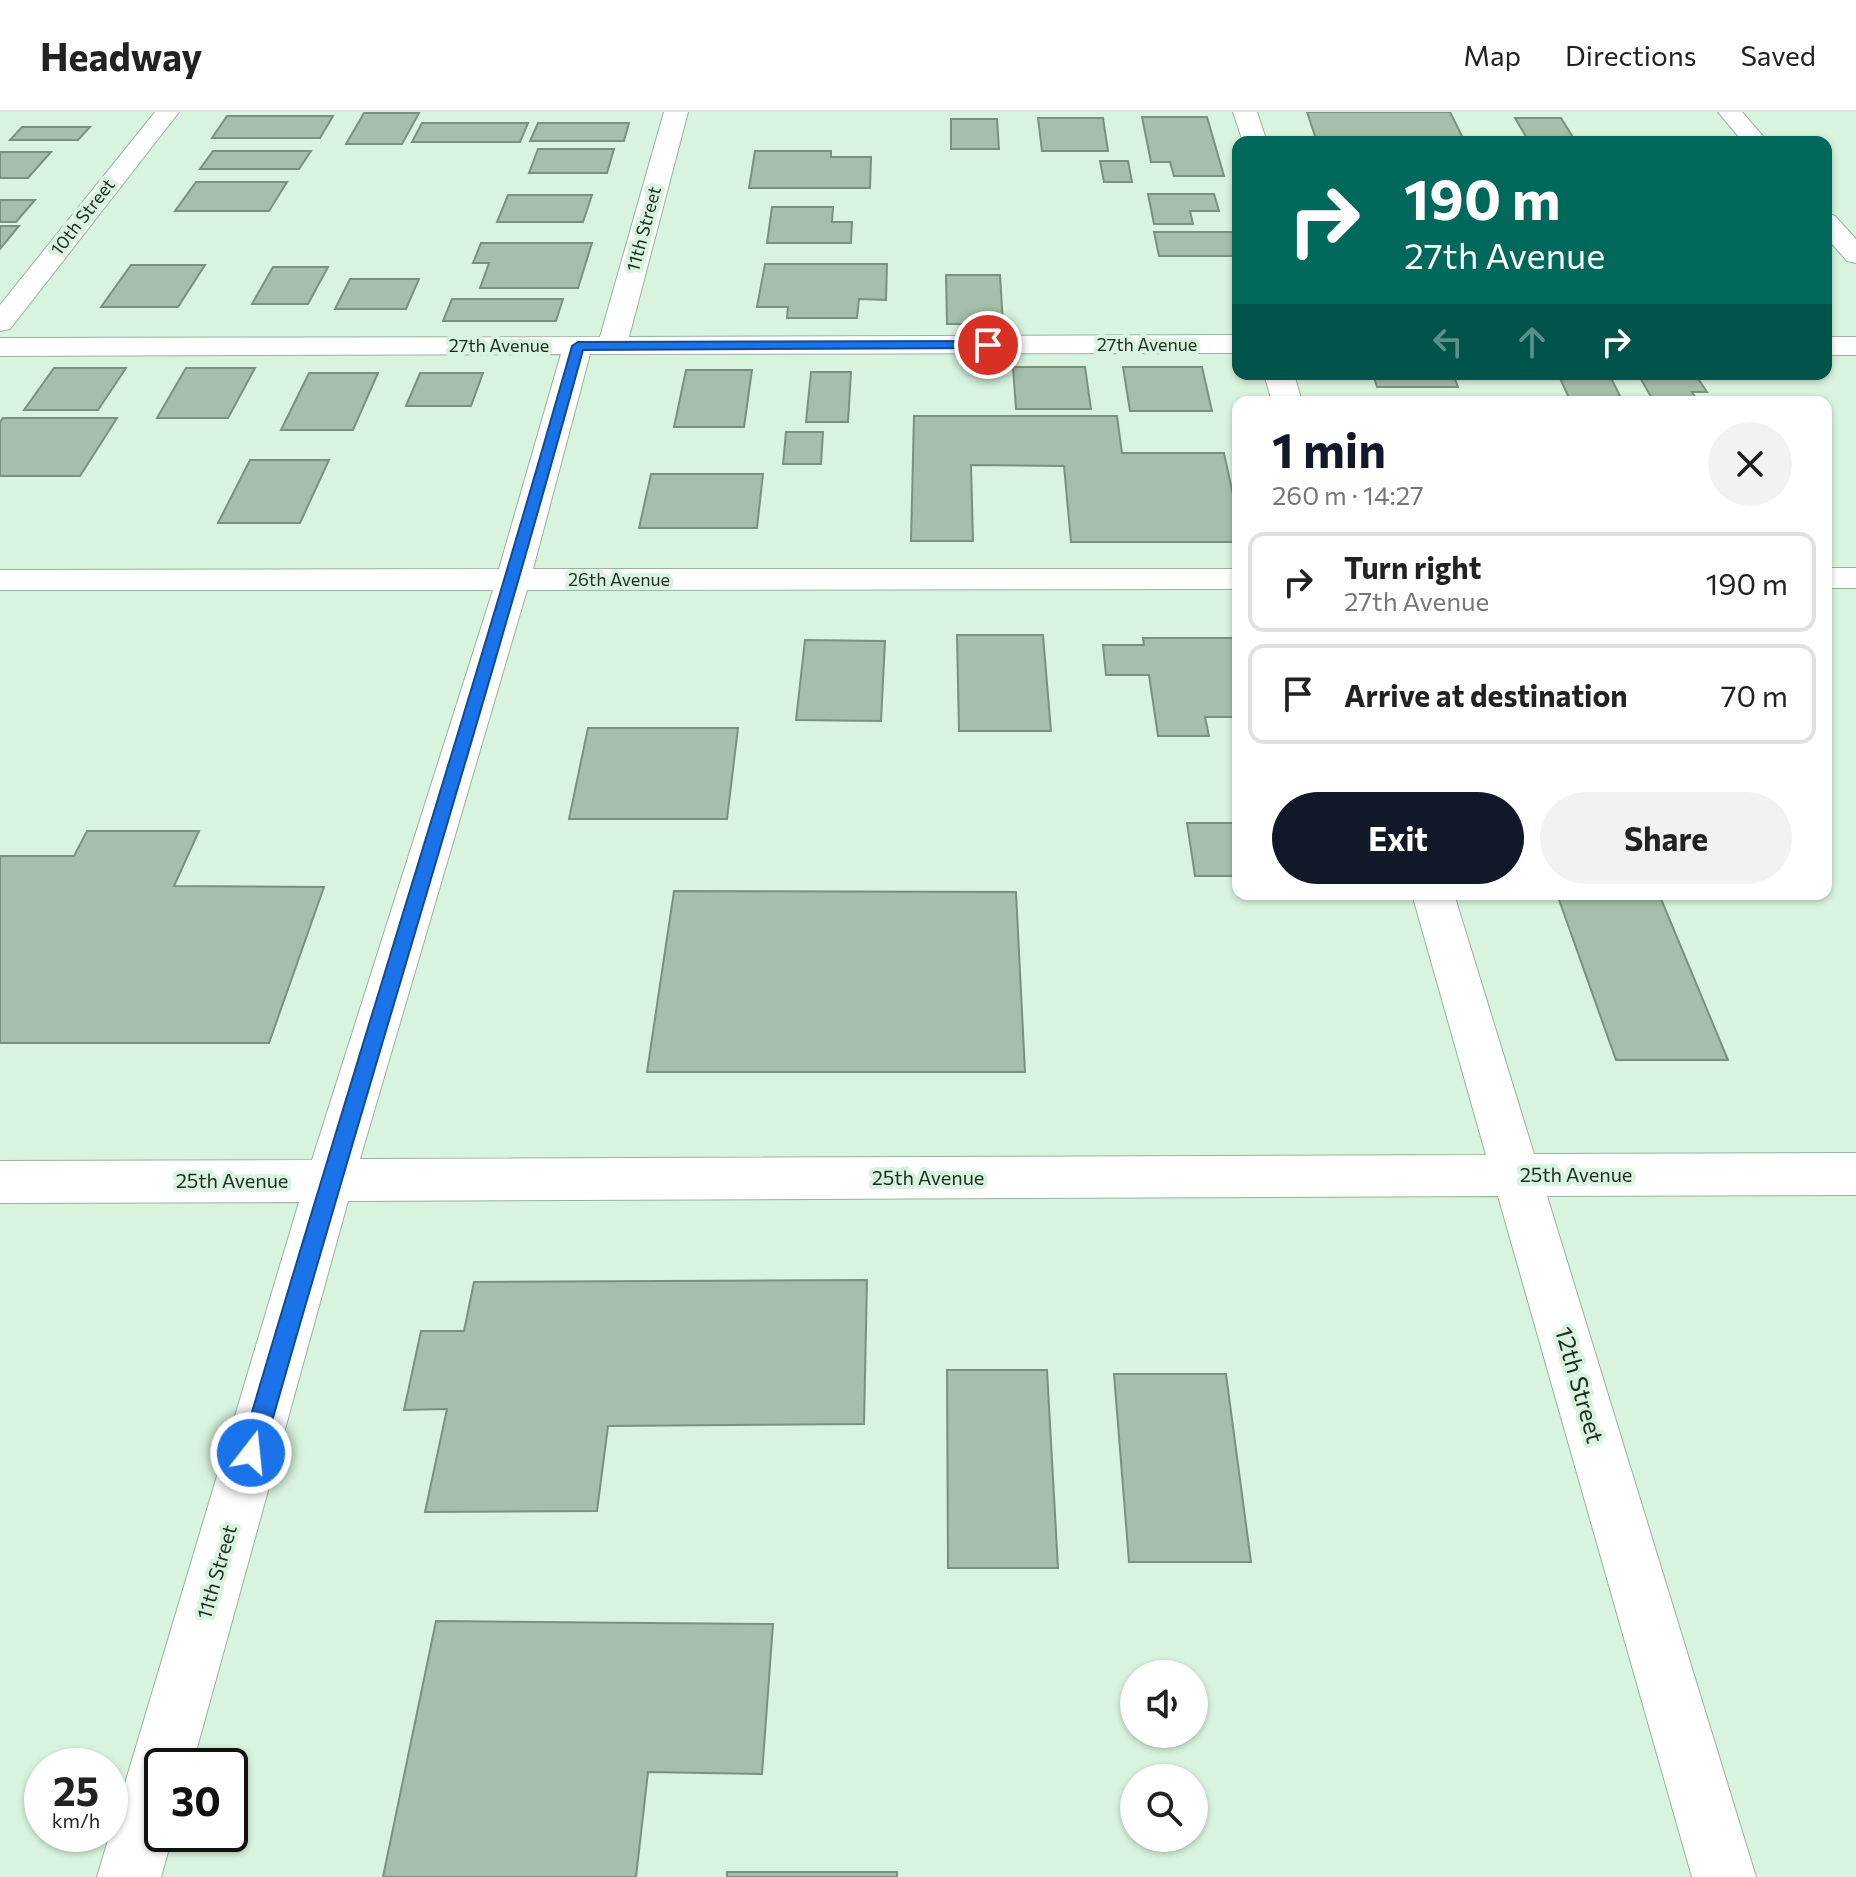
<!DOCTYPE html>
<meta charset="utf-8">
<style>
:root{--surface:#fff;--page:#f2f2f2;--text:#222;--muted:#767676;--line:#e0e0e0;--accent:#111827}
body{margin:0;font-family:Commissioner,sans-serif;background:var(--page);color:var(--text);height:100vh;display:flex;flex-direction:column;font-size:30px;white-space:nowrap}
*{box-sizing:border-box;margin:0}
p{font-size:26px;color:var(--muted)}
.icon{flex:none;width:44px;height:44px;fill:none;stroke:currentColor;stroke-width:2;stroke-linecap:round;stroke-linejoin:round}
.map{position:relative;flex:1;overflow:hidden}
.details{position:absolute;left:1232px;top:284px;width:600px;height:504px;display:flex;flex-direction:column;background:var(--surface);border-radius:16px;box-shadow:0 2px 6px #0004}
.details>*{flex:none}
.top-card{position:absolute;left:1232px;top:24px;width:600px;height:244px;border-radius:16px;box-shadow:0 2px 6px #0004;background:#00695c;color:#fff;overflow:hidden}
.buttons{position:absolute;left:1120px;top:1548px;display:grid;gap:16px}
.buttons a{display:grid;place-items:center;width:88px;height:88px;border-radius:50%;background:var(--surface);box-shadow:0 2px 6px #0004;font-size:40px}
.speed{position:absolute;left:24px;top:1636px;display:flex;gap:16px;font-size:40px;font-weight:700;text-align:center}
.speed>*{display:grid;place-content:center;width:104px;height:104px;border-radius:50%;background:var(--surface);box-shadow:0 2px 6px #0004;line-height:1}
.speed small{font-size:20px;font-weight:400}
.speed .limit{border:4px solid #111;border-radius:12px;background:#fff;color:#111}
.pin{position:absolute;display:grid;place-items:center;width:68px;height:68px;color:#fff;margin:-34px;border:4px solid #fff;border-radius:50%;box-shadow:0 2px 8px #0007}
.me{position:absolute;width:88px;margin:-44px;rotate:16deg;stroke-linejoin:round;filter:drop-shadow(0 0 6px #0008)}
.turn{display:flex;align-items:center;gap:28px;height:168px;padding:0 40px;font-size:36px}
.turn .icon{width:104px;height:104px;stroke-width:2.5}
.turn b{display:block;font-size:56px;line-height:68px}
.lanes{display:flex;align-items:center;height:76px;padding:0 40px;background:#0003;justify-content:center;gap:40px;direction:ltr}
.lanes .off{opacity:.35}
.round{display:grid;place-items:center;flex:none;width:84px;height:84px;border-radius:42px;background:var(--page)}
.headline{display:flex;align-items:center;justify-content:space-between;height:136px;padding:0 40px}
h1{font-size:48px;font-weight:700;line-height:60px;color:var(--accent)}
.cta{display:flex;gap:16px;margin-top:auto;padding:16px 40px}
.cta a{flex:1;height:92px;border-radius:48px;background:var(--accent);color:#fff;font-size:32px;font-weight:700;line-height:92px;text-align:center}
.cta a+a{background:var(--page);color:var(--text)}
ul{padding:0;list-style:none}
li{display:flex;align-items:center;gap:24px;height:100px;margin:0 16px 12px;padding:0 24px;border:4px solid var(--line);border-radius:16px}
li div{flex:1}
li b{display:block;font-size:30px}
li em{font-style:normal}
header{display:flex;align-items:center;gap:48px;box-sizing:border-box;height:112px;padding:0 40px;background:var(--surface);border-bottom:2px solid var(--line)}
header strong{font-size:38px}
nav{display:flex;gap:44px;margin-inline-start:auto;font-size:28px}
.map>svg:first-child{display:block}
</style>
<header>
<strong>Headway</strong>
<nav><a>Map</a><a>Directions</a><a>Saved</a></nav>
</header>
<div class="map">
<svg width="1856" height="1765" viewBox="0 0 1856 1765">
<rect width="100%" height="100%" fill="#d8f4de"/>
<g fill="#a5bfaa" stroke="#79927e" stroke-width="2">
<polygon points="1307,0 1450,0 1465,30 1317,30"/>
<polygon points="364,1 419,1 402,32 346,32"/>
<polygon points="227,4 333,4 320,26 212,26"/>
<polygon points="1142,5 1207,5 1224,64 1174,64 1170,50 1151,50"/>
<polygon points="1038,6 1103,6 1108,39 1042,39"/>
<polygon points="1515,6 1561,6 1576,30 1529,30"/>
<polygon points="951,7 997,7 999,37 951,37"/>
<polygon points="422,11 528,11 520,30 412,30"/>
<polygon points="538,11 629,11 624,29 530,29"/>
<polygon points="22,15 90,15 78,28 10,28"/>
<polygon points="538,37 614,37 607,61 529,61"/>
<polygon points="213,39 311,39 299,57 200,57"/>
<polygon points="755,39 831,39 831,45 871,45 870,76 749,76"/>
<polygon points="0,40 51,40 28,66 0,66"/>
<polygon points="1100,49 1128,49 1132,70 1104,70"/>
<polygon points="196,70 287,70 269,99 175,99"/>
<polygon points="1148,82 1214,82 1219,99 1190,99 1193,112 1154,112"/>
<polygon points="508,83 592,83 583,110 497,110"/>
<polygon points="0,88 35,88 16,110 0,110"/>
<polygon points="772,95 833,95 832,110 852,110 851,131 767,131"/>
<polygon points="0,114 19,114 0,137"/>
<polygon points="1154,120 1236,120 1238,144 1159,144"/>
<polygon points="481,131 592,131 578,176 480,176 489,151 473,151"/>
<polygon points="765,152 887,152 886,188 859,187 857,206 787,206 788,195 757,195"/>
<polygon points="131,153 205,153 178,195 101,195"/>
<polygon points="273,155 328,155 308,192 252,192"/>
<polygon points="946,163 1000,163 1003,212 947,212"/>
<polygon points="350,167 419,167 406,197 335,197"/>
<polygon points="452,187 563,187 556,209 443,209"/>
<polygon points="1013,255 1085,255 1091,297 1016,297"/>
<polygon points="1123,255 1202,255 1212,299 1130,299"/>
<polygon points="54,256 126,256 98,298 24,298"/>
<polygon points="186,256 255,256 228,306 157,306"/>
<polygon points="686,258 752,258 744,315 674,315"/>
<polygon points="811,260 851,260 848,310 806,310"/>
<polygon points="309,261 378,261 353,318 281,318"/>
<polygon points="420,261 483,261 471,294 406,294"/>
<polygon points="1373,262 1453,262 1458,275 1377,275"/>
<polygon points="1558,262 1609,262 1623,290 1571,290"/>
<polygon points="1638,262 1695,262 1707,280 1692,280 1698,290 1654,290"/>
<polygon points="914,304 1117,304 1122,341 1224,341 1238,406 1238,430 1071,430 1064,354 971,353 973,429 911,429"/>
<polygon points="3,306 117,306 80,364 0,364 0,310"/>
<polygon points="786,320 823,320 821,352 783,352"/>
<polygon points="250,348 329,348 300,411 218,411"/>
<polygon points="651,362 763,362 757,416 639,416"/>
<polygon points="957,523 1043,523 1051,619 959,619"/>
<polygon points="1143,526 1238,526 1238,605 1205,605 1209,624 1158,624 1149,563 1106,563 1103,533 1144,533"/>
<polygon points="805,528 885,529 881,609 796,608"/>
<polygon points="588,616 738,616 727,707 569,707"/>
<polygon points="1187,711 1238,711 1238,764 1195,764"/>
<polygon points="87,719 199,719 174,774 324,775 269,931 0,931 0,744 74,744"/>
<polygon points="674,779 1016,780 1025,960 647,960"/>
<polygon points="1557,782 1659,782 1728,948 1616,948"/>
<polygon points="867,1168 864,1312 608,1314 597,1399 425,1400 447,1297 404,1298 421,1219 464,1219 474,1170"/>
<polygon points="947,1258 1047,1258 1058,1456 948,1456"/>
<polygon points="1114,1262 1226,1262 1251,1450 1129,1450"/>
<polygon points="436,1509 773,1512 762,1662 648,1660 636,1765 383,1765"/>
<rect x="727" y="1760" width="170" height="5"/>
</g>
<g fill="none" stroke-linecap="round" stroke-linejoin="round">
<g stroke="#98b29d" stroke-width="2">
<g id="minor">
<polygon points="155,0 179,0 10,217 0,219 0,193"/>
<polygon points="664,0 688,0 629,225 1238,223 1238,241 590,242 533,457 1238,457 1238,477 527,478 360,1047 1486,1043 1412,782 1454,782 1534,1042 1856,1041 1856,1083 1547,1084 1756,1765 1692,1765 1498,1084 348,1089 192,1654 162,1654 162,1722 173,1722 161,1765 97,1765 299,1090 0,1091 0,1049 312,1048 493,478 0,478 0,458 499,457 561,242 0,244 0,226 600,225"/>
<polygon points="1233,0 1257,0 1267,30 1243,30"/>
<polygon points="1718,0 1742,0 1768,30 1743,30"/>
<polygon points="1826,101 1835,104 1856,127 1856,151 1847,149 1826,125"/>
<rect x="1826" y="225" width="30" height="18"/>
<polygon points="1264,262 1294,262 1302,290 1272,290"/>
<rect x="1826" y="456" width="30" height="20"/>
</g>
</g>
<use href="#minor" fill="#fff" fill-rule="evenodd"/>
</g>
<path fill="#1a73e8" stroke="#114b97" stroke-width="2" d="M988,229L994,233L992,236L583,238C482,607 367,973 263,1341L259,1349L251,1353L243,1349L240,1341C348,971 467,605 572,234L578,230Z"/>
<g text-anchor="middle" stroke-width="8" stroke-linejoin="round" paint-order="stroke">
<g font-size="18" fill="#1f2a22" stroke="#d8f4de">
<text transform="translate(83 105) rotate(-52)" y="6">10th Street</text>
<text transform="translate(644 117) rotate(-75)" y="6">11th Street</text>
<text x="1147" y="239">27th Avenue</text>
<text x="499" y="240">27th Avenue</text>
<text x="619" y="474">26th Avenue</text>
</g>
<g font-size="20" fill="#1f2a22" stroke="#d8f4de">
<text x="1576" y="1070">25th Avenue</text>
<text x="928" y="1073">25th Avenue</text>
<text x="232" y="1076">25th Avenue</text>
<text transform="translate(217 1460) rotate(-74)" y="7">11th Street</text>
</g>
<g font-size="24" fill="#1f2a22" stroke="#d8f4de">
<text transform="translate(1579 1273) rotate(74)" y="8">12th Street</text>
</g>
</g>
</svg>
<div class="buttons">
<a><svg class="icon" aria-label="sound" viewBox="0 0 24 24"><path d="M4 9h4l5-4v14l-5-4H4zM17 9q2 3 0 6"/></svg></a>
<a><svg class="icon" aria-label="search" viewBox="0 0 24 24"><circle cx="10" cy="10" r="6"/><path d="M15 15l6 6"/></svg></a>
</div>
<div class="speed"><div>25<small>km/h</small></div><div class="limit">30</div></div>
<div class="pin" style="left:988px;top:233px;background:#d93025"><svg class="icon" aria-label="arrive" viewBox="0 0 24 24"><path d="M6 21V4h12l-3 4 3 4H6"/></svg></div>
<svg class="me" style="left:251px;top:1341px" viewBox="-20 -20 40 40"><circle r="17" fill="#1a73e8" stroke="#fff" stroke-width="3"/><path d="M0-11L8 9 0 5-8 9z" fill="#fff"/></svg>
<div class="top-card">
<div class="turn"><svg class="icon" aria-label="right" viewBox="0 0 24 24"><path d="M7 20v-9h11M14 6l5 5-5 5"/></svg><div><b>190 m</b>27th Avenue</div></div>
<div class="lanes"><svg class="icon off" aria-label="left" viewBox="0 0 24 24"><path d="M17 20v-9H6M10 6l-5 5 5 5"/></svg><svg class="icon off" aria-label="ahead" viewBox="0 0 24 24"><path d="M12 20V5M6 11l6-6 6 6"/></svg><svg class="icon" aria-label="right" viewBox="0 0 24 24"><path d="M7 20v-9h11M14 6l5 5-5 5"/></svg></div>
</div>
<section class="details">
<div class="headline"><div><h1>1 min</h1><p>260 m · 14:27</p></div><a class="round"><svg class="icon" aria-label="close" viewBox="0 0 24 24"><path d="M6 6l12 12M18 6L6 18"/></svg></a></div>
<ul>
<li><svg class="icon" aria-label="right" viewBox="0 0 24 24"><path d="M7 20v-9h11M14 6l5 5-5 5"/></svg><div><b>Turn right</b><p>27th Avenue</p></div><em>190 m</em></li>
<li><svg class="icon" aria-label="arrive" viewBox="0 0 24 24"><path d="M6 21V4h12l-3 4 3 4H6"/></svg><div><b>Arrive at destination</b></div><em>70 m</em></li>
</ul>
<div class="cta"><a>Exit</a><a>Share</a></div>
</section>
</div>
